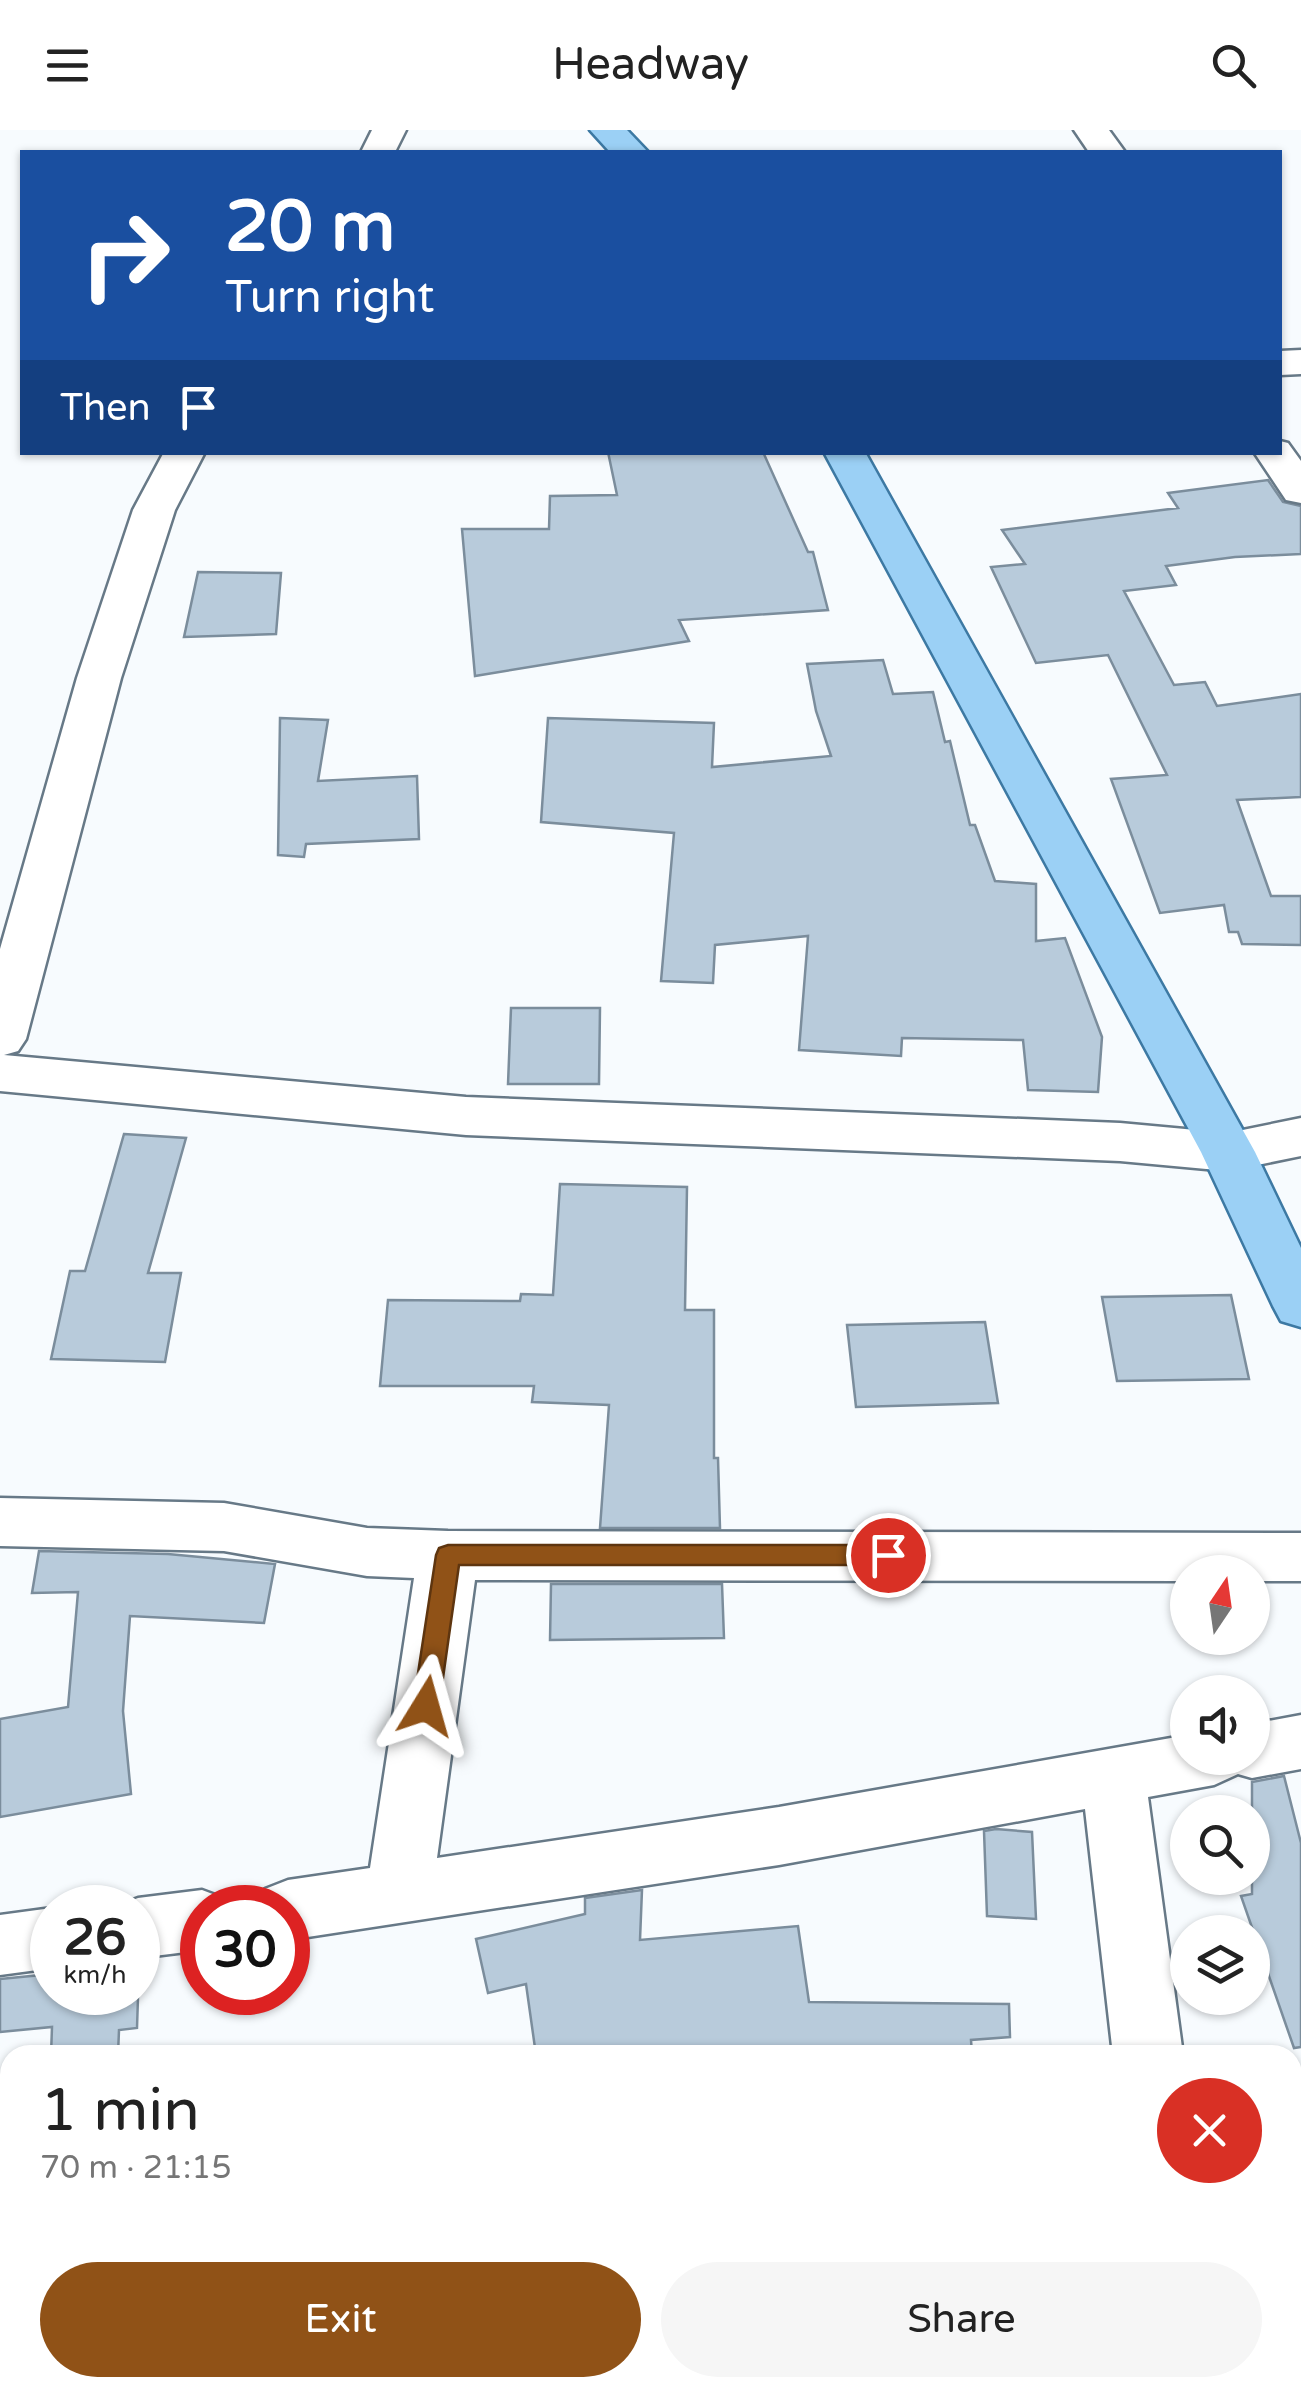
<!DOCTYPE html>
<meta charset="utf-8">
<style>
:root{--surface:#fff;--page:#f6f6f6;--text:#222;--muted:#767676;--accent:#905217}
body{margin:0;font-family:"Varela Round",sans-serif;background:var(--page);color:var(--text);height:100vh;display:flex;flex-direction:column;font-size:38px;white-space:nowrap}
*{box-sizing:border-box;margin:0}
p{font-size:32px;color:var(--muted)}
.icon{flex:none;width:55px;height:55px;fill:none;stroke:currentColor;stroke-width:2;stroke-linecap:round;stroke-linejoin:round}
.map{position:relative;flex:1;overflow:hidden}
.details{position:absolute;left:0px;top:1915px;width:1302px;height:352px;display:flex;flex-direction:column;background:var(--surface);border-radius:30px 30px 0 0;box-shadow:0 2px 8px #0004}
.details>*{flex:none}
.top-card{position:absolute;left:20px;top:20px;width:1262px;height:305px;border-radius:0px;box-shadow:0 2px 8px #0004;background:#1a4fa0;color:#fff;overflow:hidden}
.needle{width:65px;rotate:13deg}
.fabs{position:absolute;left:1170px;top:1425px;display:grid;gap:20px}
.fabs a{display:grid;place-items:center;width:100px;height:100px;border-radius:50%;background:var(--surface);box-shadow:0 2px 8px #0004;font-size:50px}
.speed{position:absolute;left:30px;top:1755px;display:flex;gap:20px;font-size:50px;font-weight:700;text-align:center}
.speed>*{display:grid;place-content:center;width:130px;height:130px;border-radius:50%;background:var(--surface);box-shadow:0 2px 8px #0004;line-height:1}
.speed small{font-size:25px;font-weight:400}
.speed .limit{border:15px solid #d22;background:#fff;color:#111}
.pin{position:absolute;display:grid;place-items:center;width:85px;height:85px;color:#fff;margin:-42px;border:5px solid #fff;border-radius:50%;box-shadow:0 2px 10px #0007}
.me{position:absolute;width:110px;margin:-55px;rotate:8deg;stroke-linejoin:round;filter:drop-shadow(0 0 8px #0008)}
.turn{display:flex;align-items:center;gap:35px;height:210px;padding:0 40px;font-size:45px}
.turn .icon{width:130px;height:130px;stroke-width:2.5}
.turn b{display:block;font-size:70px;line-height:85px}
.then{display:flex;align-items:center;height:95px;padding:0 40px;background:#0003;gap:20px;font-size:38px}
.round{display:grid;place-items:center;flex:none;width:105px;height:105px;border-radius:52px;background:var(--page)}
.summary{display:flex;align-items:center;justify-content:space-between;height:170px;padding:0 40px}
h1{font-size:60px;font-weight:600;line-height:75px}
.primary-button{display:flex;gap:20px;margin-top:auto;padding:20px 40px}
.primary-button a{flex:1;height:115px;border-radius:60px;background:var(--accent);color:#fff;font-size:40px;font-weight:600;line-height:115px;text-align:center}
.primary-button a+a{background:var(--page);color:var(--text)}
header{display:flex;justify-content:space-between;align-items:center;height:130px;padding:0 40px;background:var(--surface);font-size:45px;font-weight:600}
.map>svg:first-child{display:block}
</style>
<header><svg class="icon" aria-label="menu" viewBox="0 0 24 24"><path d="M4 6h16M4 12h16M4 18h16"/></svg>Headway<svg class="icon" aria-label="search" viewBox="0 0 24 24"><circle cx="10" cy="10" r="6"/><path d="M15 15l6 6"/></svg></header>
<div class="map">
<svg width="1301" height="2266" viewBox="0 0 1301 2266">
<rect width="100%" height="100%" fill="#f7fbfe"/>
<g fill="#b8cbdb" stroke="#7b8d9c" stroke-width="2.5">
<polygon points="608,322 763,322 808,422 813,422 828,480 679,490 689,511 475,546 462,399 549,399 550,366 617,365"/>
<polygon points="1268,350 1283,372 1301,376 1301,424 1235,427 1166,436 1176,455 1124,461 1174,555 1205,552 1217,576 1301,564 1301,667 1237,670 1271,766 1301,766 1301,815 1242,814 1238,802 1229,802 1224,775 1160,783 1111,649 1167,645 1108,525 1036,533 991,437 1025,434 1002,400 1178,378 1168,363"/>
<polygon points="198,442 281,443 276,504 184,507"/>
<polygon points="883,530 893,564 933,562 945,612 950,611 970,695 975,695 995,751 1036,754 1036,811 1065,808 1102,907 1098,962 1028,960 1023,910 902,908 901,926 799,920 808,806 715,815 713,853 661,851 674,703 541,692 548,588 714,593 712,637 831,626 816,581 807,534"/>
<polygon points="280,588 328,590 318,651 417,646 419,709 306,714 304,727 278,725"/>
<polygon points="511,878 600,878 599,954 508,954"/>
<polygon points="124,1004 186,1008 148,1143 181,1143 165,1232 51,1229 70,1141 85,1141"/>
<polygon points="560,1054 687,1057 685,1180 714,1180 714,1328 718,1328 720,1398 600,1398 609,1275 532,1272 534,1256 380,1256 388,1170 520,1171 521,1164 553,1165"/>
<polygon points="1231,1165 1249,1249 1117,1251 1102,1167"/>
<polygon points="985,1192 998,1273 856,1277 847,1195"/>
<polygon points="39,1421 168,1424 275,1434 264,1493 130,1486 123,1581 131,1664 0,1687 0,1589 68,1577 78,1462 32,1463"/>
<polygon points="551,1454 722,1454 724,1508 550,1510"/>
<polygon points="1284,1646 1301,1713 1301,1917 1294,1918 1241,1766 1252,1764 1252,1652"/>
<polygon points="996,1699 1032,1702 1036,1789 987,1786 984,1701"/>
<polygon points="642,1760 640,1810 798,1796 809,1872 1009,1874 1010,1907 971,1910 972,1924 886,1924 886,1918 808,1925 536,1925 526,1854 488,1863 476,1809 585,1784 585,1768"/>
<polygon points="139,1837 137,1898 119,1900 118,1925 51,1925 52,1897 0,1902 0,1849 52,1844 52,1862 138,1862"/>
</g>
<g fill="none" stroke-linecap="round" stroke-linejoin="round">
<g stroke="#677987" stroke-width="5">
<g id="minor">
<polygon points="372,0 406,0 395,22 361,22"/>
<polygon points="1074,0 1109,0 1125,22 1089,22"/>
<polygon points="1301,220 1301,244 1280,245 1280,221"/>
<polygon points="1280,311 1288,313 1301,331 1301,373 1286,370 1254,322 1280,322"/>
<polygon points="164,322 205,322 175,380 121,548 26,909 18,921 4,925 466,967 1120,993 1228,1003 1301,988 1301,1026 1228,1041 1120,1031 466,1005 0,961 0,819 77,548 133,380"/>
<polygon points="0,1368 224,1373 367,1398 448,1401 1301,1403 1301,1451 1252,1451 1252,1442 1188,1442 1188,1451 475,1450 437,1728 779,1677 1188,1605 1188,1628 1252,1628 1252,1594 1301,1585 1301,1639 1252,1648 1238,1644 1214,1655 1148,1667 1183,1925 1113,1925 1085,1679 779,1735 288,1810 288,1778 256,1778 265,1759 288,1750 370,1738 414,1448 367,1446 224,1421 0,1416"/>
<polygon points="202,1760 226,1769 230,1778 202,1778 202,1820 138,1828 138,1778 114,1777 138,1768"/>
<polygon points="52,1778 52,1838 0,1845 0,1785"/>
<polygon points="1153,2258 1227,2258 1229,2266 1153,2266"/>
</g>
</g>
<g stroke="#3d79a3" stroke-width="5">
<g id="major">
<polygon points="590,0 627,0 648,22 610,22"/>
<polygon points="824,322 865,322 1255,1022 1301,1118 1301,1197 1281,1191 1273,1176 1201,1022"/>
</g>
</g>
<use href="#minor" fill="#fff" fill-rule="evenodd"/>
<use href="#major" fill="#9bd0f5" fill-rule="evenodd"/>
</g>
<polygon fill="#905217" stroke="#5e350f" stroke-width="2.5" points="448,1415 888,1415 896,1418 900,1425 896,1432 888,1435 459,1435 439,1576 435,1583 426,1587 417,1583 413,1576 436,1425 439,1418"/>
</svg>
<div class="fabs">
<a><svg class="needle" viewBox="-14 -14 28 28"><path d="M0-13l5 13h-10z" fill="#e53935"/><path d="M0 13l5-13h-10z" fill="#767676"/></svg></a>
<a><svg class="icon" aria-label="sound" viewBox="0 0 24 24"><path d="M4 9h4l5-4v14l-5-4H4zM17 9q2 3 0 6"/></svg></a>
<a><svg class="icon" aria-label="search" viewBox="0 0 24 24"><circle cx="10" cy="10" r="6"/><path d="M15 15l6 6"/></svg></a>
<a><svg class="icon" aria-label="layers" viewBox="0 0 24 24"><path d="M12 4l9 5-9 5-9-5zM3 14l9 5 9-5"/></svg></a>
</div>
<div class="speed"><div>26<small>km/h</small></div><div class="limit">30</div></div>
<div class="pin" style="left:888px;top:1425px;background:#d93025"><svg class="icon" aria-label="arrive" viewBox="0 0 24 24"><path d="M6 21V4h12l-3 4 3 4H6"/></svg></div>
<svg class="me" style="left:426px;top:1576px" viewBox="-20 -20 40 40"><path d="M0-17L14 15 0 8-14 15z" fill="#905217" stroke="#fff" stroke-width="4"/></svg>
<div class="top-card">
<div class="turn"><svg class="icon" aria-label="right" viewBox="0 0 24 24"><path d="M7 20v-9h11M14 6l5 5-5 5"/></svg><div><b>20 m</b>Turn right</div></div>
<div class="then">Then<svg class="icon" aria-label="arrive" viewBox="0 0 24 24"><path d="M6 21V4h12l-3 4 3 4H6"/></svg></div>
</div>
<section class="details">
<div class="summary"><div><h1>1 min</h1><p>70 m · 21:15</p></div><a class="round" style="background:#d93025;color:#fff"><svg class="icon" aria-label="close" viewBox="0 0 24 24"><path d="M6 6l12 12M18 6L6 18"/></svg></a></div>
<div class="primary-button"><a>Exit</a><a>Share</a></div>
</section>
</div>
